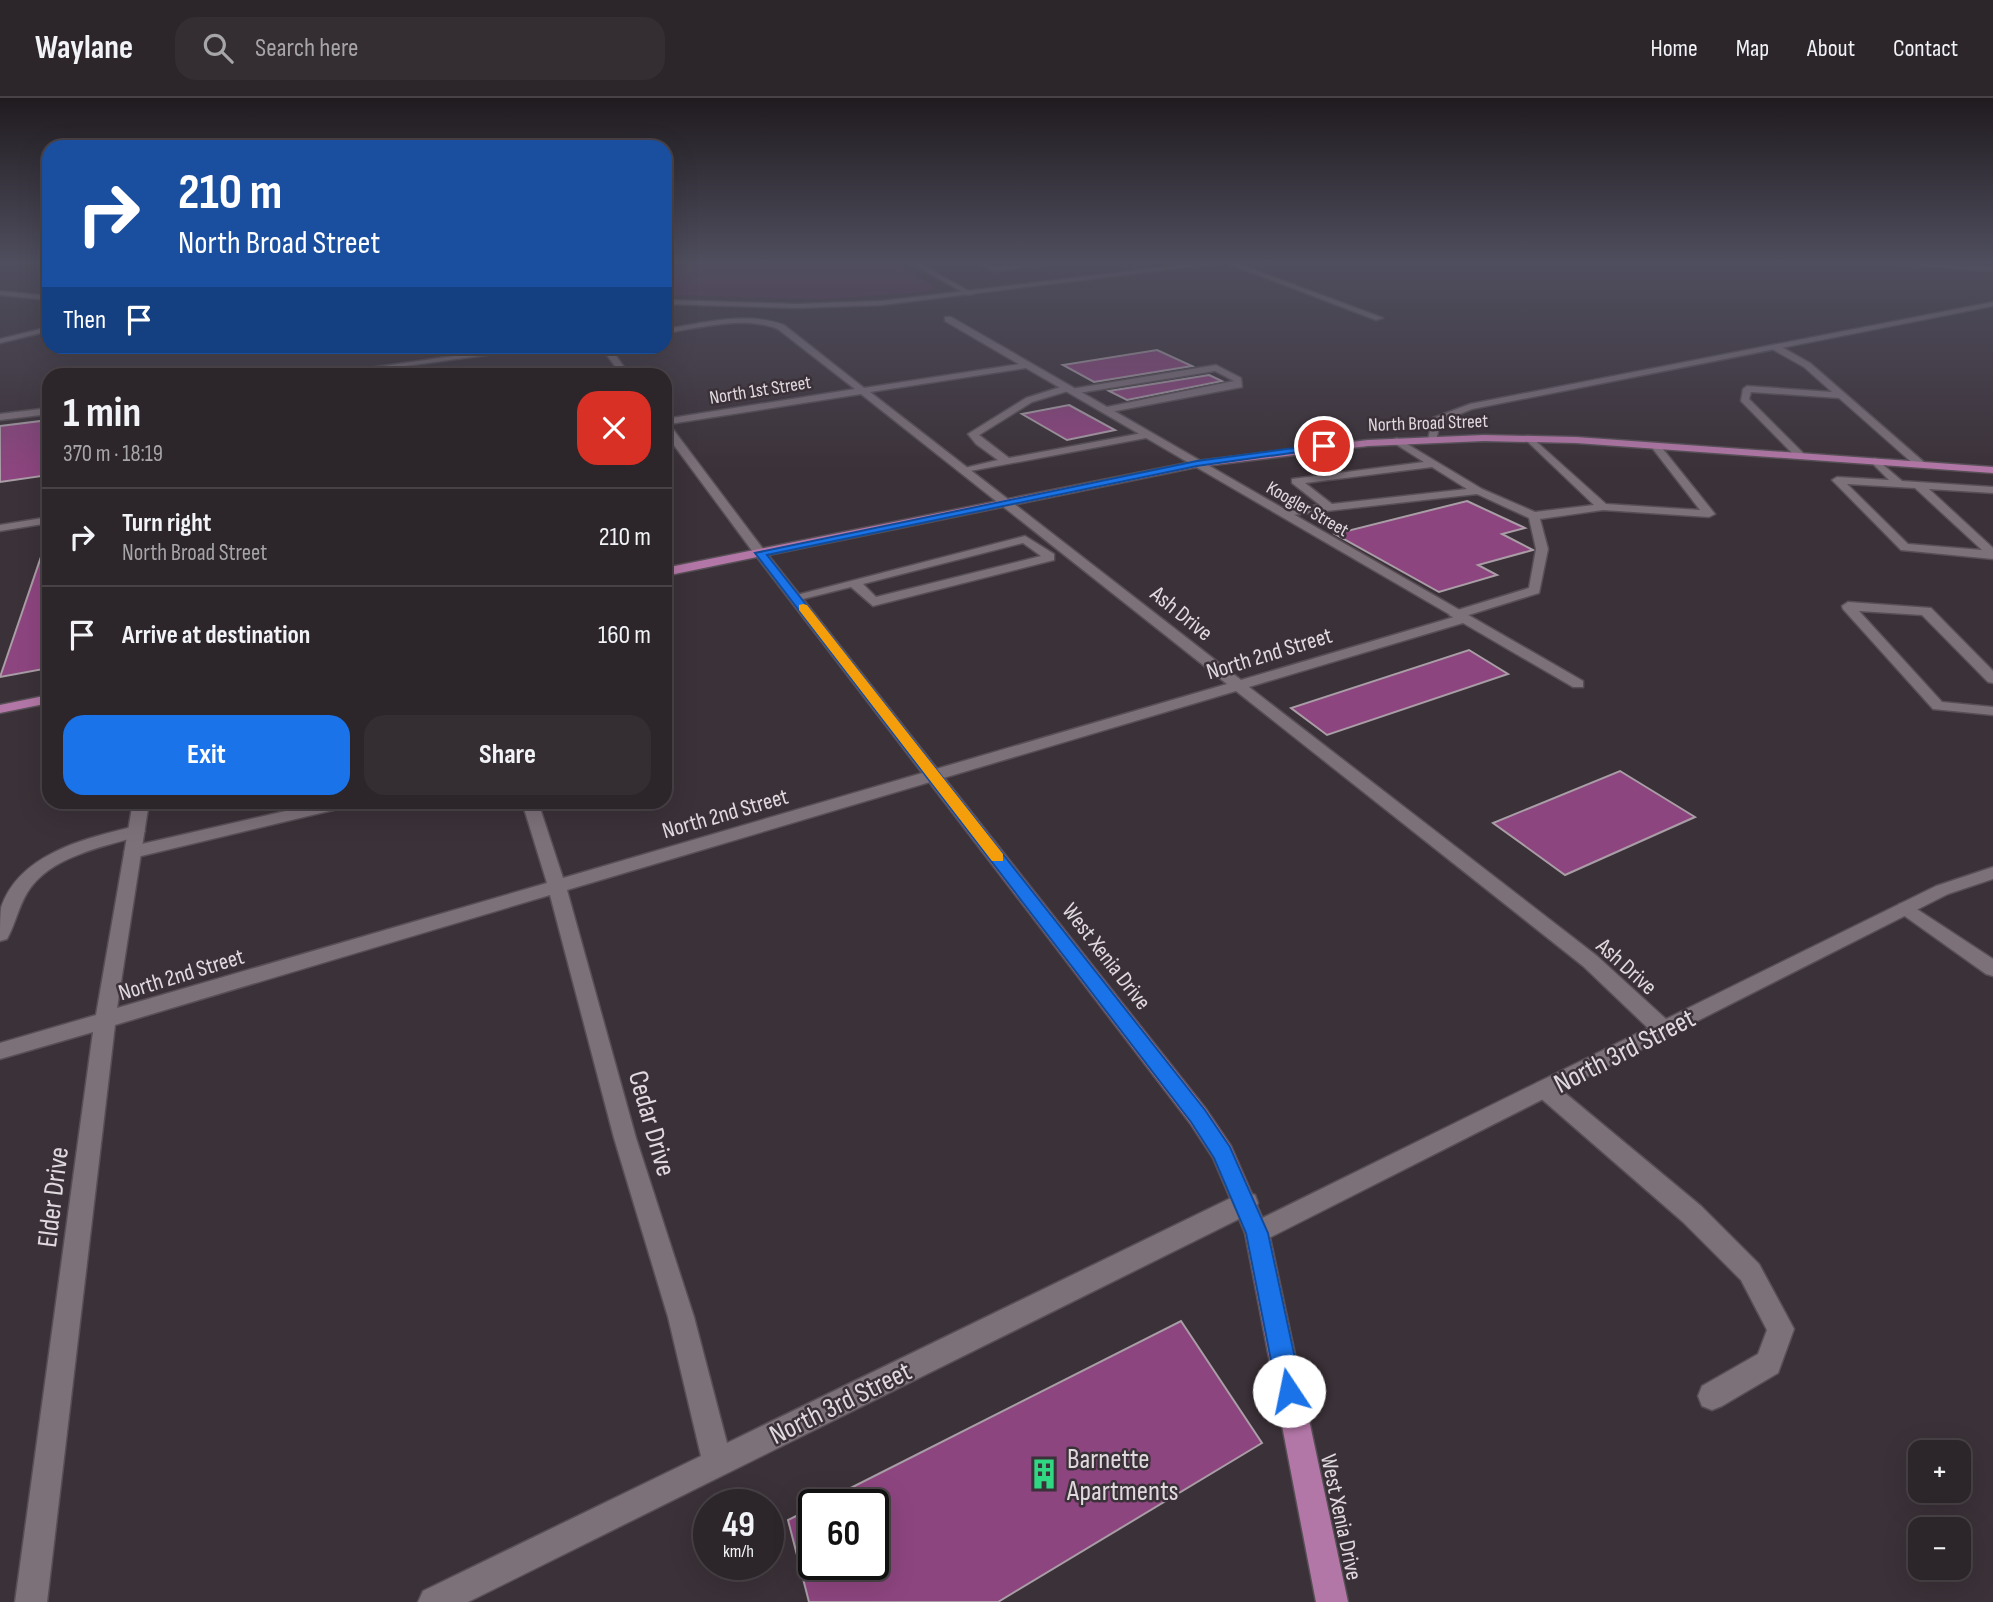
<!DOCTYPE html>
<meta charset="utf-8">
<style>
:root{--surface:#2c252a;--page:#342d32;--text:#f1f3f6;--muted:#a6a5a8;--line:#484247;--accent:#1a73e8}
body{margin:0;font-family:"Sofia Sans Condensed",sans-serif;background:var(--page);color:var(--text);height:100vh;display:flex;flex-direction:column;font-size:26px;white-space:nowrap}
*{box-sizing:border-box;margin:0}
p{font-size:23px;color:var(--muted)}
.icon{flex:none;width:38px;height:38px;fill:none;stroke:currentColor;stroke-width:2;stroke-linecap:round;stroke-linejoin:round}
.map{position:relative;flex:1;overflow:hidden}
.side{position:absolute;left:42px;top:270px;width:630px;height:441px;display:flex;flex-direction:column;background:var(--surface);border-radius:21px;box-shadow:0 7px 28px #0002,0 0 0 2px var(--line)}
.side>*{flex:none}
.top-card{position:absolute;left:42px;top:42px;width:630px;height:214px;border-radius:21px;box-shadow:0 7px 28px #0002,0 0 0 2px var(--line);background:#1a4fa0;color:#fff;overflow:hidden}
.controls{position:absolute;left:1908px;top:1342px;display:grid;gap:14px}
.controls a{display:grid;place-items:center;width:63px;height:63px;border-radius:14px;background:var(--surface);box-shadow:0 7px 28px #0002,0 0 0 2px var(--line);font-size:35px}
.speed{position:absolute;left:693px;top:1391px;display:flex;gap:14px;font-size:35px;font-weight:700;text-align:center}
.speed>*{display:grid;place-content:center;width:91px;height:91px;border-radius:50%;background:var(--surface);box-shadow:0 7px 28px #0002,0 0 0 2px var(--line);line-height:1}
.speed small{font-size:18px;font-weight:400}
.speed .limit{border:4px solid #111;border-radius:10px;background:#fff;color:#111}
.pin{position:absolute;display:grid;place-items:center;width:60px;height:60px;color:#fff;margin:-30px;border:4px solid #fff;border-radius:50%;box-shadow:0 2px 7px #0007}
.me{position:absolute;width:77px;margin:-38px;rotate:349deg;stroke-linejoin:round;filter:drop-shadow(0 0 5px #0008)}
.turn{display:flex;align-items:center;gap:24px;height:147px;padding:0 21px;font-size:32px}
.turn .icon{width:91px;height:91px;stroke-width:2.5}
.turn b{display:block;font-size:49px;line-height:60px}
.then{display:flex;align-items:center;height:66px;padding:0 21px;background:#0003;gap:14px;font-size:26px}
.round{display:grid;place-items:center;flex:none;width:74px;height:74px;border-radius:21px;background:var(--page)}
.summary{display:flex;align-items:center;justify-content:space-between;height:119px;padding:0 21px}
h1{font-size:42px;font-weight:700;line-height:52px}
.cta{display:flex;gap:14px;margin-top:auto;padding:14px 21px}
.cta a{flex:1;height:80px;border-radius:21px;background:var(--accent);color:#fff;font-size:28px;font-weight:700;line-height:80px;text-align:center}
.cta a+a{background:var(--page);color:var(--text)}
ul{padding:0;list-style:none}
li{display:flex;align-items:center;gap:21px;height:98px;padding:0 21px;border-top:2px solid var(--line)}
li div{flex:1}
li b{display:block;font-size:26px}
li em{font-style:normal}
header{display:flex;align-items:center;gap:42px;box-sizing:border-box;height:98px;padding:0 35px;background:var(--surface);border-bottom:2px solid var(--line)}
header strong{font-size:33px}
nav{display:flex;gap:38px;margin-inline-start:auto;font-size:24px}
.search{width:490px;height:63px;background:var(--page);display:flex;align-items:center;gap:18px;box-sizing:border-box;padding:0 24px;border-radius:21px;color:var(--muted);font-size:26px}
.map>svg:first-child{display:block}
</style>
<header>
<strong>Waylane</strong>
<div class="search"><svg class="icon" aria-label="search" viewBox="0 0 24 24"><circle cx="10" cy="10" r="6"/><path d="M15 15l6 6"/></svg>Search here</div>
<nav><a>Home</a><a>Map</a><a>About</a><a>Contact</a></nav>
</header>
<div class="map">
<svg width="1993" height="1504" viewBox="0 0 1993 1504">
<rect width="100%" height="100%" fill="#3b3138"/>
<polygon fill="#5a2a51" points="665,164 898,164 935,190 925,194 824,201 665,197"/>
<g fill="#8d457f" stroke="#a99da6" stroke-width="2">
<polygon points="1157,252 1192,268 1094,284 1063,267"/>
<polygon points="1209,277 1222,283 1127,302 1109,293"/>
<polygon points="1069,307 1115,332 1067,342 1022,316"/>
<polygon points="49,322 49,377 0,384 0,328"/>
<polygon points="1467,403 1525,430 1502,436 1533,452 1478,467 1497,477 1439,494 1335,436"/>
<polygon points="43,453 49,454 49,570 0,579"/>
<polygon points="1469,552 1508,576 1327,637 1291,610"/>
<polygon points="1620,673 1695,719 1565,777 1493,725"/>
<polygon points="1181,1223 1262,1345 998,1504 809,1504 788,1422 814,1409 814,1466 873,1466 873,1407 817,1407"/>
</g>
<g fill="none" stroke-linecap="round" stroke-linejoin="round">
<g stroke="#574f55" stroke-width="3">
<g id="service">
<polygon points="975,164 997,169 1060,164 996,173"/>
<polygon points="1224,164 1233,164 1383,220 1376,222"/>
<polygon points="0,193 49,198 49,202 0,197"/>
<polygon points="49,229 49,233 0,245 0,241"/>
<polygon points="1772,247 1778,247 1810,265 1925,365 1925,369 1917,369 1839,300 1751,294 1749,301 1806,358 1797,360 1741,303 1743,291 1747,288 1832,294 1804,269 1772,251"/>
<polygon points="1216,267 1241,280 1242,289 1105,315 1100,312 1102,310 1234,283 1215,273 1072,296 1068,293 1032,304 979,337 1009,360 1148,334 1151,335 1151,339 965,374 960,371 998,362 976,346 968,336 1026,300 1067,287 1071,291"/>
<path d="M1530,338L1606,406L1700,412L1650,347L1658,345L1715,416L1709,419L1603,412L1540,421L1548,451L1539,495L1456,521L1449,517L1451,514L1529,490L1536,451L1529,420L1477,396L1283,418L1277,415L1283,412L1320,407L1292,385V381L1424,364L1394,345V341L1397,340L1482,391L1535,414L1594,407L1527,343V339ZM1432,369L1467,391L1332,406L1305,385Z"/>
<path d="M1875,360L1902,383L1993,389V395L1929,391L1993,450V461L1901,452L1832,382L1837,379L1889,382L1870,363ZM1847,386L1915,390L1982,452L1908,446Z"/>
<path d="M1025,438L1054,456V462L873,508L851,489L795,503L789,499ZM1023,445L1041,458L876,499L863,486Z"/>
<polygon points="1848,504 1931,510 1993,573 1993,585 1988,584 1922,517 1859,513 1942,604 1993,609 1993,617 1933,611 1843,511 1842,508"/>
<polygon points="325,704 352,704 350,708 133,760 124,754 133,748"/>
<path d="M136,728L145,733L142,737C104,749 49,758 27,795C18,810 15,827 7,841L0,843C0,833 0,819 1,810C19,755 87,740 136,728Z"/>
<polygon points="1906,804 1993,861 1993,878 1986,876 1899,814 1897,810 1899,806"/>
<polygon points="1545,982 1553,985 1701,1108 1759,1166 1794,1231 1778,1275 1722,1308 1712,1312 1702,1308 1698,1298 1702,1288 1758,1256 1767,1232 1741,1182 1683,1124 1537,997 1534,991 1537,985"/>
</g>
</g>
<g stroke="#574f55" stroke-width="3">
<g id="minor">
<polygon points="909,164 917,164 974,196 968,197"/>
<polygon points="1993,204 1993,208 1472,311 1440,324 1436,343 1428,341 1433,320 1470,306"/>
<path d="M945,219H951L1583,583V589H1573L1463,525L1249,589L1597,858L1666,921L1936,788L1993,769V781L1948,796L1257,1146L1248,1143L1245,1135L1248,1127L1648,930L1583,868L1236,593L567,792L636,1040L694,1219L727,1345L1237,1097L1246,1094L1255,1097L1258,1105L1255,1113L468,1504H418L423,1493L701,1358L668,1219L614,1040L550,797L115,927L47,1504H15L93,934L0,961V945L96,917L133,704H149L117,910L547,785L522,704H538L563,780L1227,586L861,296L669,326L766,455L760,459L756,458L665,335V321L855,291L778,231C743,217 701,230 665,235V231C704,225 746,213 784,227L864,290L1019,266L945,223ZM1026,270L1454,519L1241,582L870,294Z"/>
<polygon points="524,248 551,248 347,276 327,276"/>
<polygon points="600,248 609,248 629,276 621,276"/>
<polygon points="49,310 49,316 0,322 0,316"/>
<polygon points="49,419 49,425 0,433 0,427"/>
</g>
</g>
<g stroke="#574f55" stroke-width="3">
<g id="tertiary">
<polygon points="1208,164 1227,164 882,207 797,210 665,206 665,202 797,206 882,203"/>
<polygon points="1891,164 1993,169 1993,173 1894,166"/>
</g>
</g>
<g stroke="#574f55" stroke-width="3">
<g id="primary">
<polygon points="1484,337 1576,339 1993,369 1993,375 1576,345 1484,343 1368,348 1197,369 768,457 1206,1011 1231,1048 1269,1135 1348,1504 1316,1504 1245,1135 1213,1060 1190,1025 757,459 665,478 665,470 1197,363 1368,342"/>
<polygon points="49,597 49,605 0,615 0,607"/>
</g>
</g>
<use href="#service" fill="#7c7079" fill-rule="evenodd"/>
<use href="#minor" fill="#7c7079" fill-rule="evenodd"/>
<use href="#tertiary" fill="#7c7079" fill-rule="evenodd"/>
<use href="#primary" fill="#b377a7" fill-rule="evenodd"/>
</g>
<linearGradient id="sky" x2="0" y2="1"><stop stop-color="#201b1f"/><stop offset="0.44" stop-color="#4f4e5e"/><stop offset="1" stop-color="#4f4e5e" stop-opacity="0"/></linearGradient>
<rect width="1993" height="374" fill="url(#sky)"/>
<polygon fill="#1a73e8" stroke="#114b97" stroke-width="2" points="1324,346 1327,350 1197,368 767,457 1205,1012 1230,1049 1268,1135 1302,1293 1298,1302 1289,1306 1280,1302 1277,1293 1246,1135 1214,1060 1191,1024 755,455 1197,363"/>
<polygon fill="#f59e0b" points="803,506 807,507 1003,756 1003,763 992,763 799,512 799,507"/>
<defs>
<g id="building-bare" transform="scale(2.415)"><path d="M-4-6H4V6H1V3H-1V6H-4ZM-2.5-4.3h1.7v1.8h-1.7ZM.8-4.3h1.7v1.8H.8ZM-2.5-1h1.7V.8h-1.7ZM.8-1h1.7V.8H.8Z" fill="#30d883" stroke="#3b3138" stroke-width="2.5" paint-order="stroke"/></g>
</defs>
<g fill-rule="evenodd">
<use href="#building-bare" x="1044" y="1376"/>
</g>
<g text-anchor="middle" stroke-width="5" stroke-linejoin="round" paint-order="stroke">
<g font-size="19" fill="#e0dadf" stroke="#3b3138">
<text transform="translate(760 291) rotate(-9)" y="7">North 1st Street</text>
<text transform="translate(1428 324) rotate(-2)" y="7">North Broad Street</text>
<text transform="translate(1308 410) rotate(30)" y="7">Koogler Street</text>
</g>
<g font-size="23" fill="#e0dadf" stroke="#3b3138">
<text transform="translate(1182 515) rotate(39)" y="8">Ash Drive</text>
<text transform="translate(1269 555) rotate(-17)" y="8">North 2nd Street</text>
<text transform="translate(725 715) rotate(-16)" y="8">North 2nd Street</text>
<text transform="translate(1107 858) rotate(52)" y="8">West Xenia Drive</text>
<text transform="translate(1627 868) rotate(42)" y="8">Ash Drive</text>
<text transform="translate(181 876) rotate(-17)" y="8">North 2nd Street</text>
<text transform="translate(1342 1419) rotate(78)" y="8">West Xenia Drive</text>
</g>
<g font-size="28" fill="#e0dadf" stroke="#3b3138">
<text transform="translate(1624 952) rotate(-27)" y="10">North 3rd Street</text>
<text transform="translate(653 1025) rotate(74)" y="10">Cedar Drive</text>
<text transform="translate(52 1099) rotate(-83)" y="10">Elder Drive</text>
<text transform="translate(840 1304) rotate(-26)" y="10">North 3rd Street</text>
</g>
<g font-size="28" fill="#e0dadf" stroke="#3b3138" text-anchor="start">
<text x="1067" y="1370">Barnette<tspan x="1067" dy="32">Apartments</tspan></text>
</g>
</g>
</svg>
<div class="controls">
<a>+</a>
<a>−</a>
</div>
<div class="speed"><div>49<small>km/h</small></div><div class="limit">60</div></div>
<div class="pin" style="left:1324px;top:348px;background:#d93025"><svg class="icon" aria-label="arrive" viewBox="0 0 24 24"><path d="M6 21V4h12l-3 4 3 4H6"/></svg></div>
<svg class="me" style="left:1289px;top:1293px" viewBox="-20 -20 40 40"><circle r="19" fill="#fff"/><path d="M0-13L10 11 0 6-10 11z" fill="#1a73e8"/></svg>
<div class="top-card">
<div class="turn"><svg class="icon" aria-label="right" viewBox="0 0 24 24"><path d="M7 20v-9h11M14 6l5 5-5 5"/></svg><div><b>210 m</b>North Broad Street</div></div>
<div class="then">Then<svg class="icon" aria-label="arrive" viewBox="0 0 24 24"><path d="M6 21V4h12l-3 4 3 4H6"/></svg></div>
</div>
<section class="side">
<div class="summary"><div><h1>1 min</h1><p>370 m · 18:19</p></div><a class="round" style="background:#d93025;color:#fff"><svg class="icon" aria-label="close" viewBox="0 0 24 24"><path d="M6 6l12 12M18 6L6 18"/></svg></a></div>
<ul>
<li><svg class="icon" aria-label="right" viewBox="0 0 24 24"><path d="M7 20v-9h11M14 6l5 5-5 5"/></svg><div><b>Turn right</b><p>North Broad Street</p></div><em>210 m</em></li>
<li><svg class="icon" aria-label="arrive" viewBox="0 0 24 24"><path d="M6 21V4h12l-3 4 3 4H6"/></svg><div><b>Arrive at destination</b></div><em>160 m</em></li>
</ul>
<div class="cta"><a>Exit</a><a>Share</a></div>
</section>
</div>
